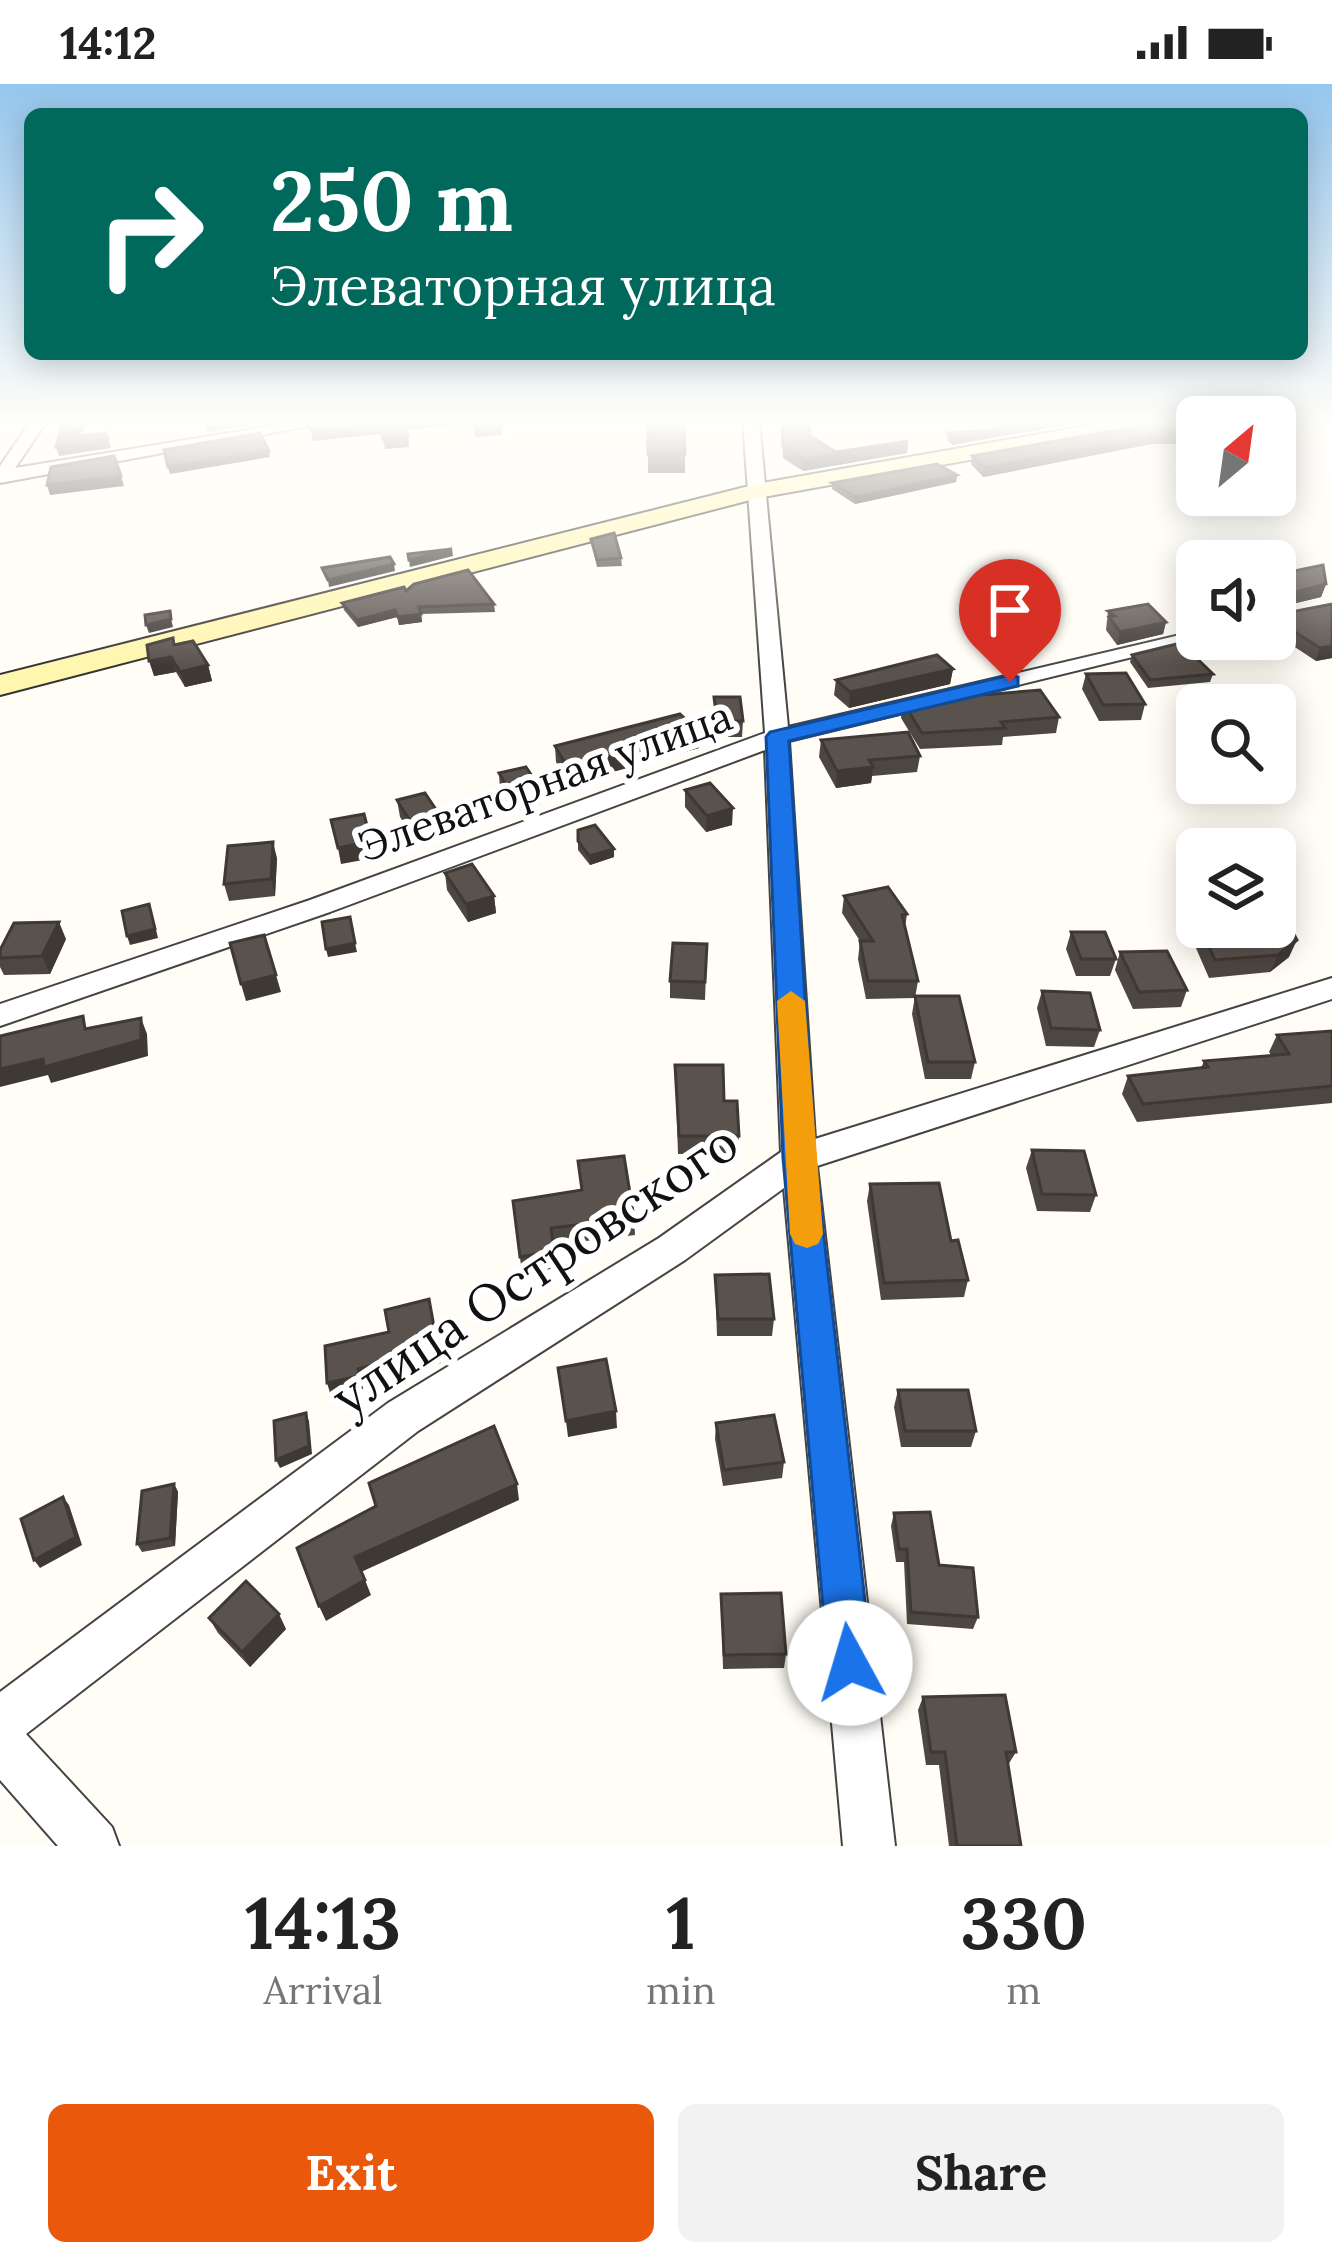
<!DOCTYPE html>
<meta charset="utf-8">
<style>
:root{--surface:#fff;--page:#f2f2f2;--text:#222;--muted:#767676;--accent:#ea580c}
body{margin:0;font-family:Lora,serif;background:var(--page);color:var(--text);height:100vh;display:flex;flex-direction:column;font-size:45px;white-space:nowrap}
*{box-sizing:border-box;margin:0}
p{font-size:39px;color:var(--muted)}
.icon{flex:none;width:66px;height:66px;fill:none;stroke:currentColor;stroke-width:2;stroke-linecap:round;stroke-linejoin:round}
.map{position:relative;height:1762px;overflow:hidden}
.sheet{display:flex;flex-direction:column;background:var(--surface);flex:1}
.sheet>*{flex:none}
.hud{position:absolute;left:24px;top:24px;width:1284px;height:252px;border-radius:18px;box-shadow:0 6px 30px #0003;background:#00695c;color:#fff;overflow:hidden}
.needle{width:78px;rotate:29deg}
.tools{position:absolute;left:1176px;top:312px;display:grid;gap:24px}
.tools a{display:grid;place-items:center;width:120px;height:120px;border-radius:18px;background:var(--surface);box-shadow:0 6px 30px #0003;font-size:60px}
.pin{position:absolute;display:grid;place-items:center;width:102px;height:102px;color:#fff;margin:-123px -51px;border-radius:50% 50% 50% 0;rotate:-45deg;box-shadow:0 0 12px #0007}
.pin .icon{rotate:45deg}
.me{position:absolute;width:132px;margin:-66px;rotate:354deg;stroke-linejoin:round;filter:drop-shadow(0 0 9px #0008)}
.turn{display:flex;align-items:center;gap:42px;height:252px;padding:0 48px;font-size:54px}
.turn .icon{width:156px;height:156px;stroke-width:2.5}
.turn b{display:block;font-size:84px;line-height:102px}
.eta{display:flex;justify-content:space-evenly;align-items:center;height:204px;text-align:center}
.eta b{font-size:72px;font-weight:700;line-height:84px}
.primary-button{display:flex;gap:24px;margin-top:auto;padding:24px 48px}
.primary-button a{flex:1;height:138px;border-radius:18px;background:var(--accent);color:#fff;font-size:48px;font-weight:700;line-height:138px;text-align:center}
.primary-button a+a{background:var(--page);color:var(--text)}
.status{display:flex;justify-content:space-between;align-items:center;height:84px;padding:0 60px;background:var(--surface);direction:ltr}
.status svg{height:33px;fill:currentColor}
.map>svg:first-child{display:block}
</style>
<div class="status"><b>14:12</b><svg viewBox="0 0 49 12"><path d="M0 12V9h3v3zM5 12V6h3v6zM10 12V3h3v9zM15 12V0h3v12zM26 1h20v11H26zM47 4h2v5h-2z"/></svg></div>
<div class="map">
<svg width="1332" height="1762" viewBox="0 0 1332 1762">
<rect width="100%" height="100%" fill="#fffdf5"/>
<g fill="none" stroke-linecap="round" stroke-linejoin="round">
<g stroke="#444" stroke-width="4">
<g id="minor">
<polygon points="31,337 47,337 15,384 302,337 336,337 0,399 0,382"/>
<polygon points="743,337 759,337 788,643 1197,547 1197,555 1206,555 789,657 815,1055 1332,894 1332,915 817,1082 895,1762 843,1762 784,1104 685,1176 418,1347 26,1650 112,1743 119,1762 58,1762 0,1696 0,1608 388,1319 659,1154 781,1068 765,666 330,828 0,942 0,920 310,816 765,649"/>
</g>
</g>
<g stroke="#333" stroke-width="4">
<polygon id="secondary" points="1113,337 1159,337 1148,344 758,414 0,611 0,591 757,400"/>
</g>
<use href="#minor" fill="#fff" fill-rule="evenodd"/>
<use href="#secondary" fill="#fff6b0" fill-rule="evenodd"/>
</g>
<g fill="#4d4742">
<polygon points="781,337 809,337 810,352 836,368 908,357 907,369 803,387 783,374"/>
<polygon points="999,337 1090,337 952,361 947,356 948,349 1000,346 998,344"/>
<polygon points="1197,337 1197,359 1189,360 1151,360 983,393 971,380 972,372 1151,340"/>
<polygon points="648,338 685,370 685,389 648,389"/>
<polygon points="957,391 956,398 855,420 832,405 832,399"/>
<polygon points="591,455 621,474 622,482 597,483"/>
<polygon points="1275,491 1326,500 1321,513 1276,524 1276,531 1332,520 1332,574 1316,577 1275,550"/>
<polygon points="406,507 494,520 495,528 421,530 422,538 399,541 397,533 358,543 344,526 342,519"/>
<polygon points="1108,527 1166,538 1163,550 1117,561 1106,546"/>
<polygon points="174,561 208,581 212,597 185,603 176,588 154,592"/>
<polygon points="1132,571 1213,590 1210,598 1148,604 1130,578"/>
<polygon points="953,585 950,600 849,624 834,611 836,596"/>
<polygon points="1086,590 1145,620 1141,636 1099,637 1082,605"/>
<polygon points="982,611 1059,633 1056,649 1003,653 1002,661 920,665 901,634 903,618"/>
<polygon points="714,613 743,637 742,653 716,653"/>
<polygon points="821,656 920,672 917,688 872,692 871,699 836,704 819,673"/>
<polygon points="555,662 699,664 569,700 556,678"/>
<polygon points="499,689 540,704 541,720 513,727 500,706"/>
<polygon points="685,706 732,741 706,748 685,723"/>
<polygon points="397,716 439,730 442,747 413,753 400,733"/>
<polygon points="578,746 614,773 590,781 578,766"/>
<polygon points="277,774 275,812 229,817 224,800"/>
<polygon points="445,789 494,812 496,829 468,838 447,806"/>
<polygon points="844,812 907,830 905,844 918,897 915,914 866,915 858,875 860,857 842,829"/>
<polygon points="1195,831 1197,831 1197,843 1275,843 1289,873 1270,888 1209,894 1189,848"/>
<polygon points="1071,848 1116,875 1110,892 1076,892 1066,865"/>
<polygon points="66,855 50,890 4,891 0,883 0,866"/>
<polygon points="707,860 705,916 670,914 670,897"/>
<polygon points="1120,868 1187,906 1181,923 1133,925 1115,886"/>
<polygon points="1042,907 1100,946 1094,963 1046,962 1037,924"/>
<polygon points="915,912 975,978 971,995 925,995 912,930"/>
<polygon points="1332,947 1332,1019 1137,1038 1122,1010 1128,992 1201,984 1204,977 1271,971 1269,968 1277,951"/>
<polygon points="675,981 724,1017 739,1052 738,1069 678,1070"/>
<polygon points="1032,1066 1096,1111 1090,1128 1037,1127 1026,1084"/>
<polygon points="870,1100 951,1157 968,1196 964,1213 881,1216 867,1117"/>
<polygon points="513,1117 634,1134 635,1151 553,1161 556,1184 522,1190"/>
<polygon points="715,1191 774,1235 772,1252 717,1252"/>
<polygon points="898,1306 976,1347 971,1363 901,1363 894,1323"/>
<polygon points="716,1339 784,1378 782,1394 723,1402 715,1355"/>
<polygon points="174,1400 178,1408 175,1462 142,1468 137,1460"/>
<polygon points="894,1429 939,1481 978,1533 973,1545 907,1540 904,1478 896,1478 891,1442"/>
<polygon points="721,1510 786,1570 784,1584 723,1585"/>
<polygon points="209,1534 286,1545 250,1583 218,1549"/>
<polygon points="923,1613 1016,1668 1008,1681 1021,1762 949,1762 939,1681 926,1681 918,1626"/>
</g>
<g fill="#3f3936">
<polygon points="81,337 91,337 72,360 108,355 111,364 59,372 56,363 68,353"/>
<polygon points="205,337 254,337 255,340 208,348"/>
<polygon points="404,337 470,337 470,340 405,346"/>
<polygon points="1046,337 1090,337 1007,351 1009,343"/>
<polygon points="1275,337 1303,337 1275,342"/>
<polygon points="1319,337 1332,337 1332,339 1317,342"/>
<polygon points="380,340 381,350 313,357 311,347"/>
<polygon points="501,341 502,351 475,353 474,343"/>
<polygon points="1007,345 1005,351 952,361 953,354"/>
<polygon points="1197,351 1197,359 1189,360 1192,352"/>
<polygon points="1153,352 1151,360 983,393 984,384"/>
<polygon points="408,353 409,363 385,365 383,355"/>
<polygon points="908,357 907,369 803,387 804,376"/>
<polygon points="269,367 270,373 170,390 168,383"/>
<polygon points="957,391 956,398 855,420 856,413"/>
<polygon points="121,392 124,402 50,411 47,401"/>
<polygon points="452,465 453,472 410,483 409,476"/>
<polygon points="394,480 395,487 329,503 328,496"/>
<polygon points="1326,500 1321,513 1275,524 1276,513"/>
<polygon points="395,526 397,533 358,543 357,536"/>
<polygon points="421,530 422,538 399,541 398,533"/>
<polygon points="171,535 173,543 149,549 146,541"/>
<polygon points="1166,538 1163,550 1117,561 1120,548"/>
<polygon points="1332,562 1332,574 1316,577 1320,564"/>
<polygon points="171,573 176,588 154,592 149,577"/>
<polygon points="208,581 212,597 185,603 180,588"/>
<polygon points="953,585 950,600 849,624 850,608"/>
<polygon points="700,648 699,664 569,700 568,684"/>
<polygon points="873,683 871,699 836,704 837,687"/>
<polygon points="540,704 541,720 513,727 512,711"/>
<polygon points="733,724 732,741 706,748 707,732"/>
<polygon points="439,730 442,747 413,753 410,737"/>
<polygon points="371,757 374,774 341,780 338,764"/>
<polygon points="273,758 277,774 275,812 271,795"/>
<polygon points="614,765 614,773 590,781 589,772"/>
<polygon points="494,812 496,829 468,838 466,820"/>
<polygon points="152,829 158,854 130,861 127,852"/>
<polygon points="59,838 66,855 50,890 42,872"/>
<polygon points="1297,856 1289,873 1270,888 1278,871"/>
<polygon points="355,859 357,868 328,873 326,865"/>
<polygon points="276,891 281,908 246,917 241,900"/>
<polygon points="141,934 147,950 148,972 51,999 48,991 0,1003 0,985"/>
<polygon points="429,1215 441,1279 362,1299 363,1305 331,1312 327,1299 358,1285"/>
<polygon points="616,1327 617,1344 568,1353 566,1337"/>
<polygon points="306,1329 309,1337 312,1370 280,1384 276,1376"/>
<polygon points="174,1400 178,1408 175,1462 170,1454"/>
<polygon points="517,1400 519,1416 361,1488 355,1473"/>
<polygon points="63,1413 69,1421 82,1461 40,1484 34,1476"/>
<polygon points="365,1496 371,1511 326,1537 319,1522"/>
<polygon points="279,1530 286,1545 250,1583 242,1568"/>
</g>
<g fill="#5a524d" stroke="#3f3936" stroke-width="3">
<polygon points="63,337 81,337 68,353 106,349 108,355 56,363"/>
<polygon points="306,337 404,337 408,353 383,355 380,340 311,347"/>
<polygon points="472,337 499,337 501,341 474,343"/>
<polygon points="782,337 809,337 810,352 836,368 908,357 804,376 783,362"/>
<polygon points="1000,337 1046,337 1009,343"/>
<polygon points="1157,337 1197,337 1197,351 1153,352 984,384 972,372 1151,340"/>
<polygon points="648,338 684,338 685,370 648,370"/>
<polygon points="1007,345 953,354 948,349"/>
<polygon points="260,349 269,367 168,383 164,366"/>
<polygon points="114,372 121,392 47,401 51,383"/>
<polygon points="937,380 957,391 856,413 832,399"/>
<polygon points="614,449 621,474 597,476 591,455"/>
<polygon points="452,465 409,476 408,470"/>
<polygon points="390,473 394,480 328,496 322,484"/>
<polygon points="1323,481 1326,500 1276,513 1276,531 1332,520 1332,562 1320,564 1275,535 1275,491"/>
<polygon points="468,486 494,520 419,523 421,530 398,533 395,526 357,536 342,519 404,503 406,507 414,500"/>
<polygon points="1148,520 1166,538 1120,548 1109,533 1115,532 1108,527"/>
<polygon points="170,527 171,535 146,541 145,531"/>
<polygon points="173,554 174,561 193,557 208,581 180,588 171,573 149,577 147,561"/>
<polygon points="1181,559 1213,590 1150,596 1132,571"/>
<polygon points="937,571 953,585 850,608 836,596"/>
<polygon points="1126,589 1145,620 1103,621 1086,590"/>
<polygon points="972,602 982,611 1040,606 1059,633 1001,638 1005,644 922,649 903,618"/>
<polygon points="714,613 740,613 743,637 717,637"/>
<polygon points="680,630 700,648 568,684 555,662"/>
<polygon points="908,648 920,672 869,676 873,683 837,687 821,656"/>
<polygon points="526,683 540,704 512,711 499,689"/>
<polygon points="710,699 733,724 707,732 685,706"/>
<polygon points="425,709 439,730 410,737 397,716"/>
<polygon points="364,730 371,757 338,764 331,736"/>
<polygon points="595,741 614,765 589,772 578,757 578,746"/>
<polygon points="273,758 271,795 224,800 228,762"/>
<polygon points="472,780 494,812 466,820 445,789"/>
<polygon points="888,803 907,830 902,831 918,897 868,897 860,857 873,857 844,812"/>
<polygon points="149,820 155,845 127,852 122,827"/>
<polygon points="350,833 355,859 326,865 322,838"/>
<polygon points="1275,834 1286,835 1297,856 1278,871 1215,876 1200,843 1275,843"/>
<polygon points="59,838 42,872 0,874 0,866 14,839"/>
<polygon points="1071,848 1105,848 1116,875 1081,875"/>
<polygon points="264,851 276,891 241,900 230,859"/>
<polygon points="673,859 707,860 705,898 670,897"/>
<polygon points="1167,867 1187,906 1139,908 1120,868"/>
<polygon points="1042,907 1090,909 1100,946 1051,944"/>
<polygon points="915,912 959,912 975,978 928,978"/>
<polygon points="83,932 85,945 141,934 141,956 44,983 43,975 0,985 0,952"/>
<polygon points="1332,947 1332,1002 1143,1020 1128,992 1208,983 1204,977 1289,970 1277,951"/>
<polygon points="675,981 723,981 724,1017 737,1017 739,1052 679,1052"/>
<polygon points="1032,1066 1084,1067 1096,1111 1042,1110"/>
<polygon points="624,1072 634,1134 551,1144 554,1167 520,1173 513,1117 582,1106 578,1077"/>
<polygon points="939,1099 951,1157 958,1156 968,1196 884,1199 870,1100"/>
<polygon points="769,1190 774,1235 718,1235 715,1191"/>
<polygon points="429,1215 438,1265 358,1285 359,1292 327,1299 325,1262 389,1248 385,1226"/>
<polygon points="606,1275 616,1327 566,1337 558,1284"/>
<polygon points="898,1306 968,1306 976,1347 905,1347"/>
<polygon points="306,1329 309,1362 276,1376 274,1337"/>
<polygon points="774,1331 784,1378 724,1386 716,1339"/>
<polygon points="494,1342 517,1400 355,1473 365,1496 319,1522 297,1464 376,1422 369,1399"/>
<polygon points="174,1400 170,1454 137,1460 142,1407"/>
<polygon points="63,1413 76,1453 34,1476 21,1435"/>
<polygon points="930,1428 939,1481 973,1484 978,1533 911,1528 907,1465 899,1465 894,1429"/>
<polygon points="246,1497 279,1530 242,1568 209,1534"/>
<polygon points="781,1509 786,1570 724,1571 721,1510"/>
<polygon points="1005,1611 1016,1668 1006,1668 1021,1762 957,1762 945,1668 931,1668 923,1613"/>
</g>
<linearGradient id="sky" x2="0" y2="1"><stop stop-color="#95c6ee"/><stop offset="0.58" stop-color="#fffefa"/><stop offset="1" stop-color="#fffefa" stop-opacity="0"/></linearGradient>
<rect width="1332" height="583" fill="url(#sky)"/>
<polygon fill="#1a73e8" stroke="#114b97" stroke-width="3" points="1010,591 1018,593 1018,602 789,657 815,1074 872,1579 866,1594 850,1600 835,1594 828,1579 783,1074 766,653 770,648"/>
<polygon fill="#f59e0b" points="791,907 805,917 823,1150 818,1160 807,1164 795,1160 790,1150 777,917"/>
<g text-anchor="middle" stroke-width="12" stroke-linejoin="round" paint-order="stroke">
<g font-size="42" fill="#111" stroke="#fff">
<text transform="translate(545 697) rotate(-20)" y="15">Элеваторная улица</text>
</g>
<g font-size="51" fill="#111" stroke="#fff">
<text transform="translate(535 1186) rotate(-34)" y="18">улица Островского</text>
</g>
</g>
</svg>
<div class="tools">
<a><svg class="needle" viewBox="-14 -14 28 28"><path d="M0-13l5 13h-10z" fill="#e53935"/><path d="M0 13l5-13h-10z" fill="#767676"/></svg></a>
<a><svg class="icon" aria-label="sound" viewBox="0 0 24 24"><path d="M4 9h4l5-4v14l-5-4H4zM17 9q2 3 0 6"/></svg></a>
<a><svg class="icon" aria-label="search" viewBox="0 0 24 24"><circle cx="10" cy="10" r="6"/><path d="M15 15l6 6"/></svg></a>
<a><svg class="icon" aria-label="layers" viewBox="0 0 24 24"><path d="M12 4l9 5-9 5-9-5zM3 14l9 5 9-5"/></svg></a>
</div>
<div class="pin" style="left:1010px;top:598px;background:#d93025"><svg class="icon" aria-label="arrive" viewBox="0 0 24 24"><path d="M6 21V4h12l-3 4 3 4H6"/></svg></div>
<svg class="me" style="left:850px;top:1579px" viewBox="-20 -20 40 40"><circle r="19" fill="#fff"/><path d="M0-13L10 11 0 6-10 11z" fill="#1a73e8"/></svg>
<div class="hud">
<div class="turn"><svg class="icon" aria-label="right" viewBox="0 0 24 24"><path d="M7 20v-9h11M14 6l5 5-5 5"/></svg><div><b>250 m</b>Элеваторная улица</div></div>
</div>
</div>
<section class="sheet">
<div class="eta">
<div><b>14:13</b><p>Arrival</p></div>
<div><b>1</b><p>min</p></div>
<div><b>330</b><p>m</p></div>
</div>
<div class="primary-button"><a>Exit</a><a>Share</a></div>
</section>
